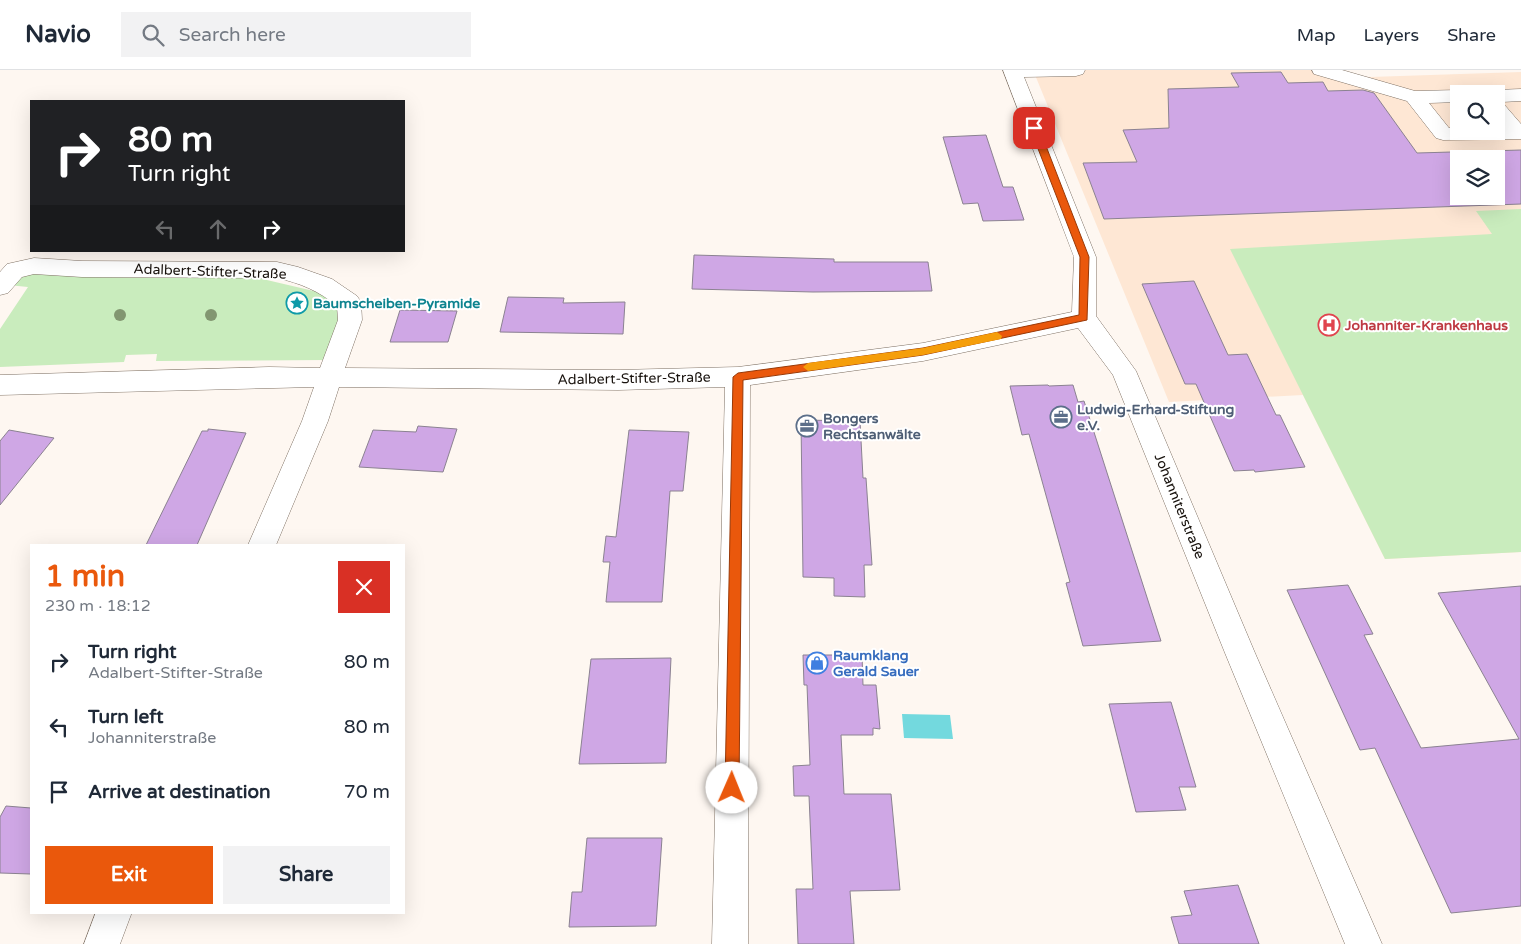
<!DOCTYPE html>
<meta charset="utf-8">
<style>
:root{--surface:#fff;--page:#f2f2f3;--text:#1f2937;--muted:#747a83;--line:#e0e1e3;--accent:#ea580c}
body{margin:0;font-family:"Varela Round",sans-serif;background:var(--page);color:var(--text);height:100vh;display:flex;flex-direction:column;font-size:19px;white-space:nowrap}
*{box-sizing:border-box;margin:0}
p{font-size:16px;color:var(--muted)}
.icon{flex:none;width:28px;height:28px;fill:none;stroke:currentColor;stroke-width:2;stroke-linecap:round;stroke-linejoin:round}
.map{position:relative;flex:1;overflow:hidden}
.drawer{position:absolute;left:30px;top:474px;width:375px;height:370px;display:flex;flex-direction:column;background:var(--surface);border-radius:0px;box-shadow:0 5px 20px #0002}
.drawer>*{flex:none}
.guide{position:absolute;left:30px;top:30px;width:375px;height:152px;border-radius:0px;box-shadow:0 5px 20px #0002;background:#202124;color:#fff;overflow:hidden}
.controls{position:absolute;left:1450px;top:15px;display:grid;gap:10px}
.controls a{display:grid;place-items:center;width:55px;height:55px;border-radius:0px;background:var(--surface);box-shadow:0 5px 20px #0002;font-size:25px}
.pin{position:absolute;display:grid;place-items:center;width:42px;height:42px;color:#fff;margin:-21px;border-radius:10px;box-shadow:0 2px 8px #0006}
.me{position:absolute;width:55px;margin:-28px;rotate:1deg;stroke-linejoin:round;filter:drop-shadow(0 0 4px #0008)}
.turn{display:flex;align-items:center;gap:18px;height:105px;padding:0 15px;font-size:22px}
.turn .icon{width:65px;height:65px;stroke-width:2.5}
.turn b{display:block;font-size:35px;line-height:42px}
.lanes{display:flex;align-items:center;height:48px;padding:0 15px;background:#0003;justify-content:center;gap:25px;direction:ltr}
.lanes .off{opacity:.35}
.round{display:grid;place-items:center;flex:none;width:52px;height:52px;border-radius:0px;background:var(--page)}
.head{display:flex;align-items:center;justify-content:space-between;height:85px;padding:0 15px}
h1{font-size:30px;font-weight:700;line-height:38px;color:var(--accent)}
.button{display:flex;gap:10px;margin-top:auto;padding:10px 15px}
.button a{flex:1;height:58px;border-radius:0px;background:var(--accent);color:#fff;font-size:20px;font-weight:700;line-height:58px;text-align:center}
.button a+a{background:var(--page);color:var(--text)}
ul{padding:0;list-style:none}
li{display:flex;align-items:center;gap:15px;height:65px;padding:0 15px}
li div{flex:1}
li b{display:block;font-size:19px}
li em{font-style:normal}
header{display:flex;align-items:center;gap:30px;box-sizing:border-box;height:70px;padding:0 25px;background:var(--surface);border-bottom:1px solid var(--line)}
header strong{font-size:24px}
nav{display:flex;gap:28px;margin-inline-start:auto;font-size:18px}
.search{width:350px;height:45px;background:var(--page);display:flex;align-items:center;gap:12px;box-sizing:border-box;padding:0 18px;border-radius:0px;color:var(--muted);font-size:19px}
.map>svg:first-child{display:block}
</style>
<header>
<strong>Navio</strong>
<div class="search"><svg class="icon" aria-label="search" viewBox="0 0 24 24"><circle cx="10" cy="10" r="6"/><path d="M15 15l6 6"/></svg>Search here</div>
<nav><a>Map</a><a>Layers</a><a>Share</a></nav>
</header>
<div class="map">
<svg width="1521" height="874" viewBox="0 0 1521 874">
<rect width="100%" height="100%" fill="#fef7f1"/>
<path fill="#fee7d4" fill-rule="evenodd" d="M1033,0H1334L1356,6L1370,7L1521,2V482L1385,489L1303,325L1169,332ZM1459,24H1496V61H1459ZM1459,89H1496V126H1459Z"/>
<g fill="#c9ecbd">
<polygon points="1521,139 1521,482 1385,489 1230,179 1492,164 1476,141"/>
<polygon points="36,203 254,207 318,222 338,234 341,242 326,290 156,291 157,284 126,285 124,292 0,297 0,259 28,217 8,215 17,208"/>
</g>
<polygon fill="#73d9de" points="902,644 950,645 953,669 904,668"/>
<g fill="#cfa7e5" stroke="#8b8291" fill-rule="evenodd">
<path d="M1281,2L1288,13L1323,12L1328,21L1363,20L1374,23L1417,83L1521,80V134L1104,149L1083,93L1137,92L1123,60L1169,58L1168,19L1239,17L1231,3ZM1459,89H1496V126H1459Z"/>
<polygon points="986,65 1003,117 1013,117 1024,150 983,151 978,133 963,134 943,67"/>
<polygon points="694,185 834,189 834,192 928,192 932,221 813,222 692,219"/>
<polygon points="1194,211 1228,285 1247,284 1276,345 1280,345 1305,397 1255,402 1254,400 1234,401 1196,314 1185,314 1142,214"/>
<polygon points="508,227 564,228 563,233 625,232 623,264 500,262"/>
<polygon points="400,240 457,241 448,272 390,272"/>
<polygon points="1048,315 1049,316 1073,315 1078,332 1084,331 1161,571 1083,576 1066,513 1070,512 1029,364 1022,365 1010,316"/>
<polygon points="801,350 860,351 863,408 866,408 872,495 864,495 865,527 834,526 834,508 803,507"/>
<polygon points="418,356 457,359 443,402 359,397 373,360 416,362"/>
<polygon points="208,359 246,363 197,475 146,475 202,361 208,361"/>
<polygon points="9,360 54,368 0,435 0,371"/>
<polygon points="629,360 689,362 683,421 670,421 662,532 606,532 610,492 603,492 606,466 616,467"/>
<polygon points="1348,515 1373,564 1364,565 1421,678 1519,669 1438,523 1521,516 1521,836 1451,843 1375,678 1360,680 1287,520"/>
<polygon points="803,585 862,585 863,615 876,615 880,659 873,658 873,665 841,665 844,724 891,724 900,820 850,821 854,874 798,874 796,819 813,819 809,726 794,726 793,696 810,695 807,615 804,615"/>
<polygon points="671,588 666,693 579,694 591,589"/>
<polygon points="1171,632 1196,717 1179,717 1186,740 1136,742 1109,634"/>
<polygon points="6,736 31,738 31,804 0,803 0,747"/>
<polygon points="587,768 662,768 656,856 569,857 572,822 582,822"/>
<polygon points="1238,815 1259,874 1179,874 1171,847 1192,845 1184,821"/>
</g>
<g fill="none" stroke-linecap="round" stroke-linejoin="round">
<g stroke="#7f7164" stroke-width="1">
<g id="minor">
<path d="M1003,0H1085L1083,4L1076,6L1024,7L1096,187V246L1136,301L1255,583L1382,874H1345L1225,583L1113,305L1078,258L923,291L750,315L748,874H712L725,317L618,320L339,317L328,351L276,475H248L302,351L314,317L0,325V305L269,297L320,298L338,250L337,236C319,221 300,213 277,208L82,207L34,204L22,207L8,223L0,225V202L7,194L34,188L82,191L277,192L298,197L332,209L357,226L361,232L362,250L345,298L618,300L738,297L923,273L1072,242L1074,187Z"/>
<polygon points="1312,0 1342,0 1415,21 1459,20 1466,22 1467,24 1459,24 1459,32 1429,33 1449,58 1459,57 1459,61 1496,61 1496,57 1502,57 1496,49 1496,24 1488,24 1496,20 1521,19 1521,31 1502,32 1521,54 1521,69 1443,70 1436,68 1407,31 1314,4"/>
<polygon points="96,842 132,842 120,874 84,874"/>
</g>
</g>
<use href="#minor" fill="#fff" fill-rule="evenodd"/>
</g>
<g fill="#829671">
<circle cx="120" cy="245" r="6"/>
<circle cx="211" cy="245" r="6"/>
</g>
<polygon fill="#ea580c" stroke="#983908" points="1034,55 1039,58 1089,187 1087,250 923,285 743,310 739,718 737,722 732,724 727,722 725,718 733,307 738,303 923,278 1079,245 1080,187 1030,58"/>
<polygon fill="#f59e0b" points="997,262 1002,266 1001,269 923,285 808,301 803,297 808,293 923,278"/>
<defs>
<g id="sight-ring" transform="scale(1.125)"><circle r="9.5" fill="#fff" stroke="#0f9aa8" stroke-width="1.5"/><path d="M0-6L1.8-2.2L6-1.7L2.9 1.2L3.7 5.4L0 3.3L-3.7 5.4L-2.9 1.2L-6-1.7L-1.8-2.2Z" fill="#0f9aa8"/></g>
<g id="hospital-ring" transform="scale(1.125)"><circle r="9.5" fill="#fff" stroke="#e0444e" stroke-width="1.5"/><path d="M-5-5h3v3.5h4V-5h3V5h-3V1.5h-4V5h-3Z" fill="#e0444e"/></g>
<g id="office-ring" transform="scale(1.125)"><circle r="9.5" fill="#fff" stroke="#5c6f8a" stroke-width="1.5"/><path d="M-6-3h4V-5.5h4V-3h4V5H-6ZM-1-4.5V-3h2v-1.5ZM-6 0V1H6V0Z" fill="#5c6f8a"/></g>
<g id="shop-ring" transform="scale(1.125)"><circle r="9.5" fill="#fff" stroke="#3f7fe0" stroke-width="1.5"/><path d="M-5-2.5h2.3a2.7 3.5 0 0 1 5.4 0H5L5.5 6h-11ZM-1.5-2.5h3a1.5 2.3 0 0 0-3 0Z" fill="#3f7fe0"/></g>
</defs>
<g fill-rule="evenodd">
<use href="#sight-ring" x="297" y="233"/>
<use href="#hospital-ring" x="1329" y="255"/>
<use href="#office-ring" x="1061" y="347"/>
<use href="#office-ring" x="807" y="356"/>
<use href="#shop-ring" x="817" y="593"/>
</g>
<g text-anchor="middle" stroke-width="4" stroke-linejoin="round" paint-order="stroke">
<g font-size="14" fill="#18120d" stroke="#fff">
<text transform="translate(210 201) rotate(2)" y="5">Adalbert-Stifter-Straße</text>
<text transform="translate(634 308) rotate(-1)" y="5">Adalbert-Stifter-Straße</text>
<text transform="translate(1180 436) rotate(68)" y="5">Johanniterstraße</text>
</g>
<g font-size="14" font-weight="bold" fill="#0d838f" stroke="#fff" text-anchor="start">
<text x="313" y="238">Baumscheiben-Pyramide</text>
</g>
<g font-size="14" font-weight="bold" fill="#be3a42" stroke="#fff" text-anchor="start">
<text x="1345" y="260">Johanniter-Krankenhaus</text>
</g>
<g font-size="14" font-weight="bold" fill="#4e5e75" stroke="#fff" text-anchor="start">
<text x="1077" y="344">Ludwig-Erhard-Stiftung<tspan x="1077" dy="16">e.V.</tspan></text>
<text x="823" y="353">Bongers<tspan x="823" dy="16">Rechtsanwälte</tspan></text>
</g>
<g font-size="14" font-weight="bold" fill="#366cbe" stroke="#fff" text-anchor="start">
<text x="833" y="590">Raumklang<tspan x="833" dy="16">Gerald Sauer</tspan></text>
</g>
</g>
</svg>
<div class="controls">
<a><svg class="icon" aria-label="search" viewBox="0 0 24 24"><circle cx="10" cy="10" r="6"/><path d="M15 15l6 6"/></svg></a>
<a><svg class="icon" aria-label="layers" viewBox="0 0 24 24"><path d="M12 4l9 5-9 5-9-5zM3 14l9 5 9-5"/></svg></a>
</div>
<div class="pin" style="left:1034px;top:58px;background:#d93025"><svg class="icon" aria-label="arrive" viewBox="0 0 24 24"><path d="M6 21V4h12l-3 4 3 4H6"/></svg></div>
<svg class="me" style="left:732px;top:718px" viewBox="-20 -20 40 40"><circle r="19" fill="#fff"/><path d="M0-13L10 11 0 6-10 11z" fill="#ea580c"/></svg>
<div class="guide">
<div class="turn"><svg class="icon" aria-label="right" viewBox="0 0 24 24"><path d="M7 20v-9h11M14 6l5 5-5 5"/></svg><div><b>80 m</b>Turn right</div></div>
<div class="lanes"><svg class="icon off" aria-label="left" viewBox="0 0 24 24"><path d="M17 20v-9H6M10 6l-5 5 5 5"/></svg><svg class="icon off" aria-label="ahead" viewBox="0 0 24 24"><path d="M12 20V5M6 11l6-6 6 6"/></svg><svg class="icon" aria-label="right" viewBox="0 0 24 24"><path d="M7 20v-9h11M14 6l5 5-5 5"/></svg></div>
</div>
<section class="drawer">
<div class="head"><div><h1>1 min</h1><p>230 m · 18:12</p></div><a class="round" style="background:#d93025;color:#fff"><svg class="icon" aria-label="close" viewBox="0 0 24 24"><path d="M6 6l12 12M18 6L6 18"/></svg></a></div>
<ul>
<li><svg class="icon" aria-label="right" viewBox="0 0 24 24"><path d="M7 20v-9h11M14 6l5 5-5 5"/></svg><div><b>Turn right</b><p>Adalbert-Stifter-Straße</p></div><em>80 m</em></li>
<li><svg class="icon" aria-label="left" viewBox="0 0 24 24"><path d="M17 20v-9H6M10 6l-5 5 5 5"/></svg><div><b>Turn left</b><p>Johanniterstraße</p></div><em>80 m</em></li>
<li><svg class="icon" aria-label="arrive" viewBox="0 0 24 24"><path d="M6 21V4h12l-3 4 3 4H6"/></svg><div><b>Arrive at destination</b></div><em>70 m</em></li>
</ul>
<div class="button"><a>Exit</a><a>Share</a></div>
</section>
</div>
